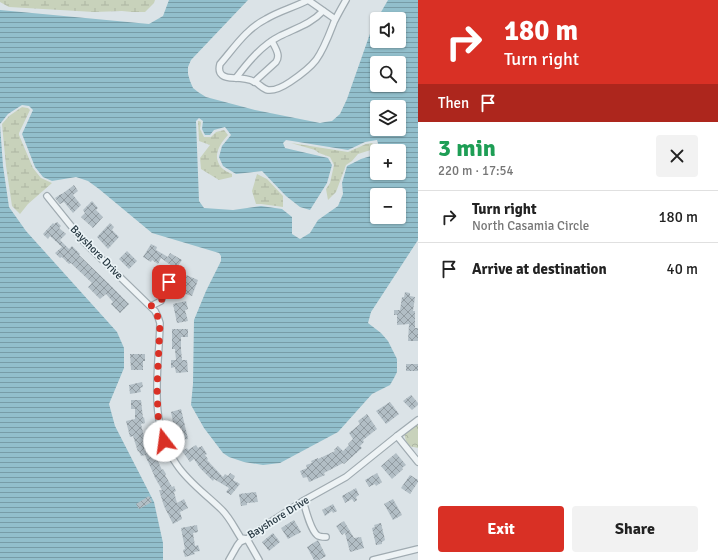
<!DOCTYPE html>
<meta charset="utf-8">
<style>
:root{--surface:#fff;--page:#f2f2f2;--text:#222;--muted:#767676;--line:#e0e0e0;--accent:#d93025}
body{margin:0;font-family:Signika,sans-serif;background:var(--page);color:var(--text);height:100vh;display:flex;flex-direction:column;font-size:15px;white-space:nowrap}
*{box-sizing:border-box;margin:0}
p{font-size:13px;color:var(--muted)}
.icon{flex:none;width:22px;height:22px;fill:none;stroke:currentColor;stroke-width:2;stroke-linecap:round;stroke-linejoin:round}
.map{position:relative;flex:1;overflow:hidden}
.sheet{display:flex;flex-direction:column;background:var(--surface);width:300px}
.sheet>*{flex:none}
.hud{background:#d93025;color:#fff;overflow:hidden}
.buttons{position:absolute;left:370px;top:12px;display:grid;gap:8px}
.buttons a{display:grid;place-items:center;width:36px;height:36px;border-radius:4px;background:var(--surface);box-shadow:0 1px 3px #0004;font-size:20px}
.pin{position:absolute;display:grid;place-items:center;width:34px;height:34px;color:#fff;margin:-17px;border-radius:8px;box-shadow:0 2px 6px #0006}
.me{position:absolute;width:44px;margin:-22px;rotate:345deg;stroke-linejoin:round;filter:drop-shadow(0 0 3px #0008)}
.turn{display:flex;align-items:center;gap:14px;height:84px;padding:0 20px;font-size:18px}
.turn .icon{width:52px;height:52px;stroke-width:2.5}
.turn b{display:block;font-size:28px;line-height:34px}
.then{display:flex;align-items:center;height:38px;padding:0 20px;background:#0003;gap:8px;font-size:15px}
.round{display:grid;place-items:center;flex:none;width:42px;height:42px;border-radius:4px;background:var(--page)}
.headline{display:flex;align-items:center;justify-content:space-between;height:68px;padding:0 20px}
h1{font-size:24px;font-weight:800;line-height:30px;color:#1e9e55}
.button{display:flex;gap:8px;margin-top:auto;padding:8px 20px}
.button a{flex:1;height:46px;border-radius:4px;background:var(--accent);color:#fff;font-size:16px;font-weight:800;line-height:46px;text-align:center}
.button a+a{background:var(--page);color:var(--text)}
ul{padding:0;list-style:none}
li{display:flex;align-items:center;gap:12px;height:52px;padding:0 20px;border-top:1px solid var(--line)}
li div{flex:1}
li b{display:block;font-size:15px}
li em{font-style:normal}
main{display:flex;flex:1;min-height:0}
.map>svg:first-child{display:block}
</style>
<main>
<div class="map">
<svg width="418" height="560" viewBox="0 0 418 560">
<defs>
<pattern id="forest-crowns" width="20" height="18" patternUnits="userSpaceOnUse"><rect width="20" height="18" fill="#c8d2bb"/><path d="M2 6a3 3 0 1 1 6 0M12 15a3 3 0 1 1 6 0" fill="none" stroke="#acb5a2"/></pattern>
<pattern id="wetland-marsh" width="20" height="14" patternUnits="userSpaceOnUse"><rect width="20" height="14" fill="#c8d2bb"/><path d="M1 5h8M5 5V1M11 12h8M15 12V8" fill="none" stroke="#acb5a2"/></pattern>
<pattern id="water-rules" width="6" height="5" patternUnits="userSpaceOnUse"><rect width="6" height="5" fill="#92bfcc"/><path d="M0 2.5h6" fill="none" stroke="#779ca7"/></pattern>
<pattern id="building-cross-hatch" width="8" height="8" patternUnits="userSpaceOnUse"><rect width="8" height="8" fill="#b2bec5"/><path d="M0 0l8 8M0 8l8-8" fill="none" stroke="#919ba1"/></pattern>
</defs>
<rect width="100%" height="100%" fill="#dbe3e7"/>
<polygon fill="url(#forest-crowns)" points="418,423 418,448 409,446 406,441 404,433"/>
<g fill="url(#wetland-marsh)">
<polygon points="0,0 155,0 154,3 145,12 132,12 122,11 94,12 9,7 0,2"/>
<polygon points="22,107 28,108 30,110 19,133 19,135 33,168 41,178 52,183 28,204 20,214 12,206 6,166 2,124 9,116"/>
<path d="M198,121H199L201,122L200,129L204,137H211L216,132L224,130L228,135C220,144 212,155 221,167C223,170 228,172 232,174V177L219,180L201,169L200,158L210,145L199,141Z"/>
<polygon points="291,143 348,152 366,144 372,143 377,148 358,154 352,161 346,165 336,192 328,200 326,189 330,183 334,165 330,157 319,153 315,150"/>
<polygon points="257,174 267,179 283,196 283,207 261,204 256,204 252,191"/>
</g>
<g fill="url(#water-rules)" fill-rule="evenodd">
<path d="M169,0H248L191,60L188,67V74L190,81L193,88L198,92L206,97L255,110L320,123L325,122L332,121L340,114L347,99L372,28L377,19V41H399V19H377L388,0H418V240L371,312L368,323L381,333L388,341L397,359V372L394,378L390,385L372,394L338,432L280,463L263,465L244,462L229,457L223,453L204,428L191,405L193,384L194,320L206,291L221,261V256L219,253L152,233L99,189L88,181L76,177L52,181L43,177L35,167L22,134L33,110L29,106L22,105L8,114L0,124V10L149,24L163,16ZM377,63H399V85H377ZM377,107H399V129H377ZM199,118L203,121L202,129L205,135H210L214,130L225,127L231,135L222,146L219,157L223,166L236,174L262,171L286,196L300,207L310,210L327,183L332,165L328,158L285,148L283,143L286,140L348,150L365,142L377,140L380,150L378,151H399V173H377V152L374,155L361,159L347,166L342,183L343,194L338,206L318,220L310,233L300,239L292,234V217L282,209L261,206L233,210L204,208L199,201L196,121ZM377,195H399V217H377Z"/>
<polygon points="0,125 3,166 9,207 26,231 117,332 124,348 124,368 109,404 115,426 154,502 163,543 163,560 0,560"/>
</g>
<g fill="url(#building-cross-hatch)">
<polygon points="74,185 78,191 73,195 81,205 73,213 64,202 60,204 55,198 61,194 62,194"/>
<polygon points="92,201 98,208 96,210 103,217 93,228 81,217 85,213 83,210"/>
<polygon points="57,222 61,226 59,228 66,234 60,240 69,249 72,246 80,254 79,255 108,283 129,304 120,313 111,304 113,302 106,294 100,299 88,287 92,283 71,263 69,264 62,257 60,258 55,253 62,247 50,236 48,239 43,234 53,223 54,224"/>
<polygon points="110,223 114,227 112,230 119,237 108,249 97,237"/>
<polygon points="151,244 157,247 156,250 168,257 170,253 182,260 176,269 161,258 158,264 152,260 151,262 143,257"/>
<polygon points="127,251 137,261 129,269 119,259"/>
<polygon points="186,275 198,280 192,296 182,293 185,283 183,282"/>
<polygon points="405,292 410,293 410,296 415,297 413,311 415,311 415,328 418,328 418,341 408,341 409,324 397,325 397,315 394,315 394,310 400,310 402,297 404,297"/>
<polygon points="186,301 188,309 185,310 188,321 177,323 173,304"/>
<polygon points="172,329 188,329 188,337 181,337 181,349 182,360 187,360 188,372 176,373 175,367 171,368 171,360 176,360 175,349 172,349"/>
<polygon points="130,354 145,354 145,361 143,361 143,370 131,370"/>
<rect x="406" y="364" width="12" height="7"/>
<polygon points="142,382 143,387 140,388 141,392 130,394 129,385"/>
<polygon points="411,395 418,403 418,405 412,410 403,401"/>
<polygon points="131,400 141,400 143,418 144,417 145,423 141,424 144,437 150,435 152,441 150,441 154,453 162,470 163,469 166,474 165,475 172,487 174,486 176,491 174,492 177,503 184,499 188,508 180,512 182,519 173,524 164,506 159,490 162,490 154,476 154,475 145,455 141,456 139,451 138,452 133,436 130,437 126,421 135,419 135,409 131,409"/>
<polygon points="390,402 399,414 386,424 376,411"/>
<polygon points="181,409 188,439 177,441 171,412"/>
<polygon points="367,414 377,429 363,440 364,442 360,446 362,448 344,464 343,463 324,473 325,475 309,482 307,477 303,478 300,471 307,468 306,465 312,463 311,461 318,458 318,459 335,451 334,450 338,446 343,451 349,445 348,444 353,439 349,433 360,424 358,421"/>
<polygon points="196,445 198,448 202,446 207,454 205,455 208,459 207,460 223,477 225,474 228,476 230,473 235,476 233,480 240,484 231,495 226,492 229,488 214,479 213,481 200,468 194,459 190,462 182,451 187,448 188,450"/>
<polygon points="396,453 406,465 402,468 403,469 392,479 381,466"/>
<polygon points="377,473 382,482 376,486 375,484 369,487 365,480"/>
<polygon points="410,475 418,480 418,482 410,494 401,488"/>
<polygon points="356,488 359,495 356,497 357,500 354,502 352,499 345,503 342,496"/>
<polygon points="256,492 258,502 247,503 247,505 241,506 239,494"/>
<polygon points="149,496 152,502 139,509 136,504"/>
<polygon points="393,499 402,515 393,520 384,504"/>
<polygon points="333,504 337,511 333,513 332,511 325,516 322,510"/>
<polygon points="294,520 301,532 288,539 281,528"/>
<polygon points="344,521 354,538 361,537 364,548 350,552 345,533 342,535 336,526"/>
<polygon points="381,523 385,540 382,542 382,544 376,545 372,528 375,527 374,525"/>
<polygon points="197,525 198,532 193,533 195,546 198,545 200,551 194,552 195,554 185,557 183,550 185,549 181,528"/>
<polygon points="273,533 280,542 269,551 262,542"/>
<polygon points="318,540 326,556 319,560 314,560 307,547"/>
</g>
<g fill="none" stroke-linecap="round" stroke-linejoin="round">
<g stroke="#a0abb1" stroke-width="8">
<g id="minor">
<path d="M308,0C295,7 279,11 266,19C246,29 234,48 220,64C217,75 224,78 234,78C240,78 249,79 255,82C259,84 263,89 268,90C276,91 284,86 290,82C299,76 309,69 316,60C324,49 329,35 334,22C338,14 342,7 346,0"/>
<polyline points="308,0 335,19"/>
<path d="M236,78C248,62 262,45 280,36C296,28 311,24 323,11"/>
<path d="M254,82L276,62C281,55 275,48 272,41"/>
<path d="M47,196L84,242L155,311L158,317L160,323C159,372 147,422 177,465C189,483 207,495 222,510C230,518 235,529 241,538L247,539"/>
<polyline points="151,306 161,301 169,283"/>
<polyline points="397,436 418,462"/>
<path d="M303,501C306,510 310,529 317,535C319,537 323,537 326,537"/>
<polyline points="247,539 259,560"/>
<polyline points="229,560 237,546 240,542 247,539 272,521 303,501 346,477 397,436 418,420"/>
<polyline points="373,560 418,549"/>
</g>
</g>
<use href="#minor" stroke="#eef3f5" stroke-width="5.5"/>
</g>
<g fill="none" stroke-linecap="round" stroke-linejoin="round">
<polyline stroke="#d93025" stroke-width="7" stroke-dasharray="0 12.6" points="164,441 160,427 158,415 157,388 160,323 158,317 151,306 161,301 169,282"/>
</g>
<g text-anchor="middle" stroke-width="3.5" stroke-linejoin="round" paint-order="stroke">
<g font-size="11" fill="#24353f" stroke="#eaf2f5">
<text transform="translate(97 252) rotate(46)" y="4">Bayshore Drive</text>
<text transform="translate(278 517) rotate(-32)" y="4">Bayshore Drive</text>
</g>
</g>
</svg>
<div class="buttons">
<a><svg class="icon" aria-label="sound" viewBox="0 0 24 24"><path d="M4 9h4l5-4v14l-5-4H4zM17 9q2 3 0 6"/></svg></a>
<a><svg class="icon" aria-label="search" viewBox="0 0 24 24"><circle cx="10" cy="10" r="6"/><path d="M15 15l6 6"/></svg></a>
<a><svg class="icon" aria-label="layers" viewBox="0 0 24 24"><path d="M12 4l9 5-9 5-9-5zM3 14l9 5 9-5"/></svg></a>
<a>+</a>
<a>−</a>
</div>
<div class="pin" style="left:169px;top:282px;background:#d93025"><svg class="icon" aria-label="arrive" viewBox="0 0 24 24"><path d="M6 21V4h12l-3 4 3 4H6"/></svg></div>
<svg class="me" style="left:164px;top:441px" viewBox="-20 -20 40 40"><circle r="19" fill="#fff"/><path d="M0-13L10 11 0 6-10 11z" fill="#d93025"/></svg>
</div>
<section class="sheet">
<div class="hud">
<div class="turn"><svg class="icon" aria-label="right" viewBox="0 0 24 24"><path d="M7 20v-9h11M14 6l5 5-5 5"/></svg><div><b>180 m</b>Turn right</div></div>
<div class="then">Then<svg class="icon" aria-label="arrive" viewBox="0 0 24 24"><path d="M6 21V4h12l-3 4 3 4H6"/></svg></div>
</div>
<div class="headline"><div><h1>3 min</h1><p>220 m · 17:54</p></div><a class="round"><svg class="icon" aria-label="close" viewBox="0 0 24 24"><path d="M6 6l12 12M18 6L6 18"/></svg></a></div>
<ul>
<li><svg class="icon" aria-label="right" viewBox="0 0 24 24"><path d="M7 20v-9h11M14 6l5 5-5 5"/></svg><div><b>Turn right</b><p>North Casamia Circle</p></div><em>180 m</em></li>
<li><svg class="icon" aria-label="arrive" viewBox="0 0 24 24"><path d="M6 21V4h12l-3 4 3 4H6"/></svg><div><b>Arrive at destination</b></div><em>40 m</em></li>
</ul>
<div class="button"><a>Exit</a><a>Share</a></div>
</section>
</main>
